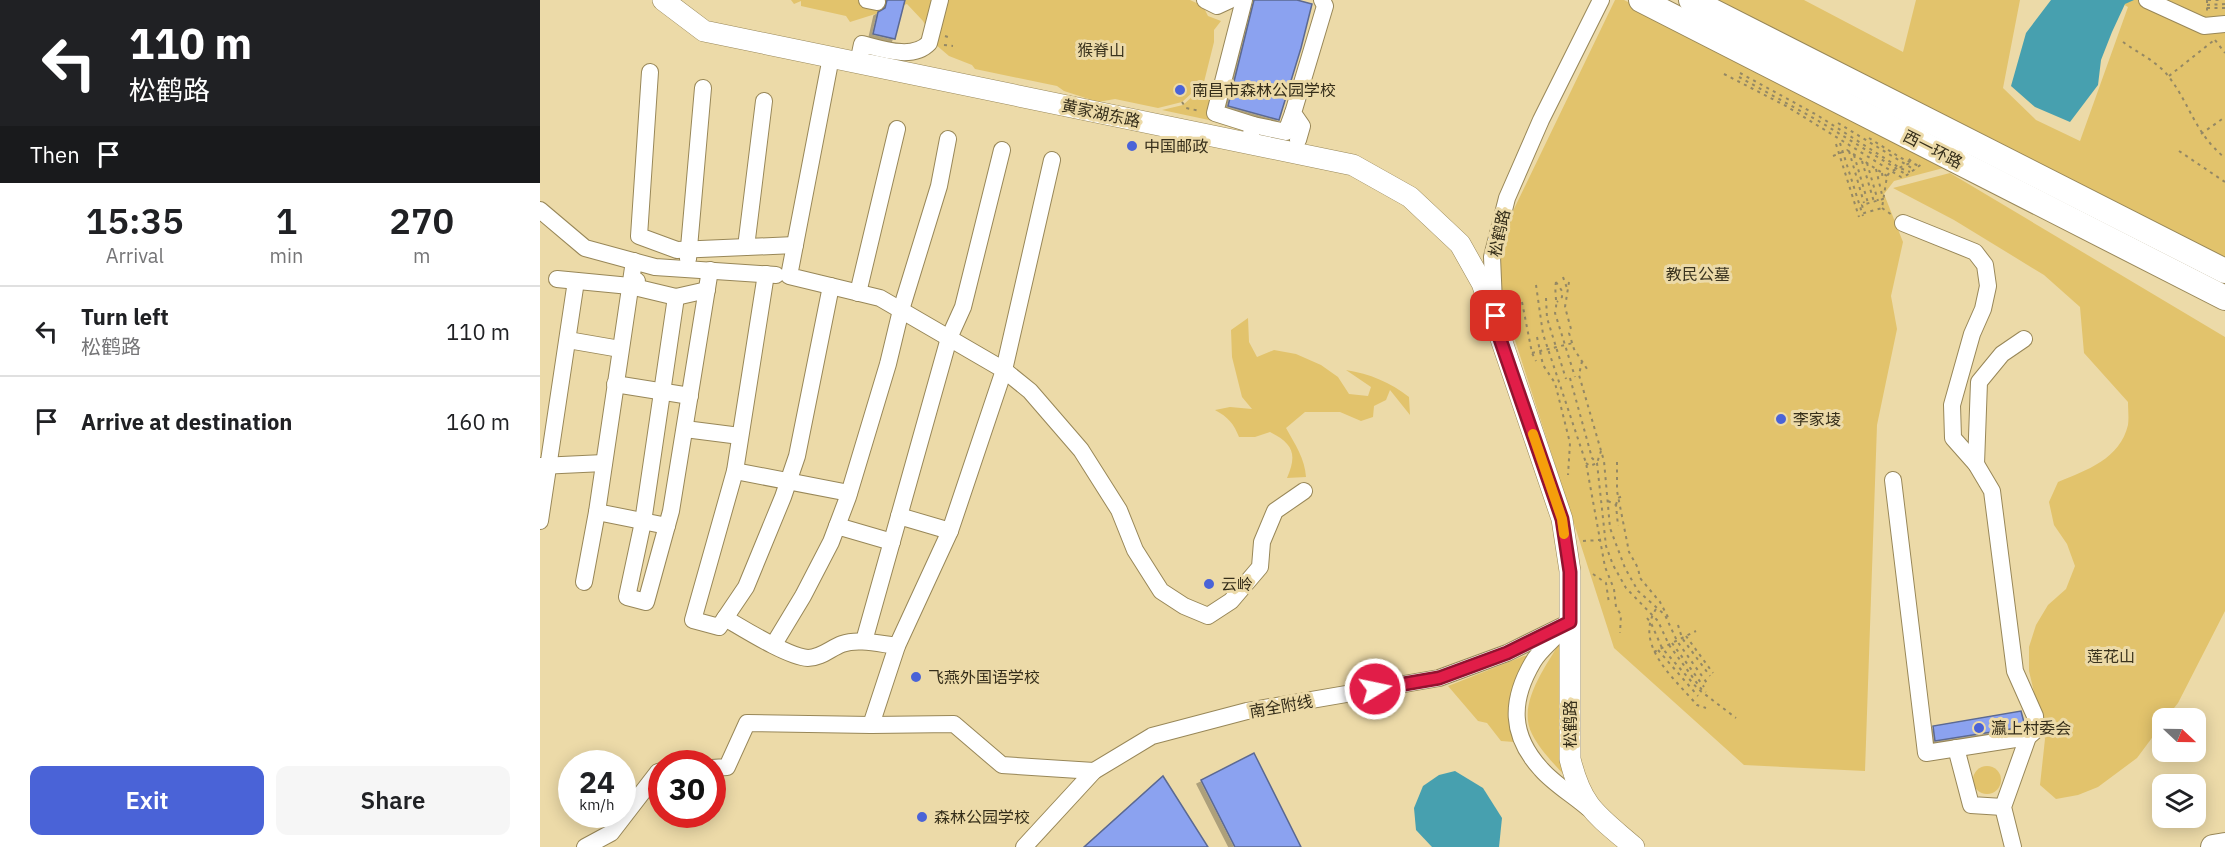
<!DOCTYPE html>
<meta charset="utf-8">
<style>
:root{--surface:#fff;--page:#f6f6f6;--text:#202124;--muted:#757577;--line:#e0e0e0;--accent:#4a63d7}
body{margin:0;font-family:"IBM Plex Sans","Noto Sans SC",sans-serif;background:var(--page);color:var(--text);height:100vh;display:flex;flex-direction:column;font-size:22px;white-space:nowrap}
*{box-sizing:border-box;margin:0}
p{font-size:20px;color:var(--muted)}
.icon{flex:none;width:33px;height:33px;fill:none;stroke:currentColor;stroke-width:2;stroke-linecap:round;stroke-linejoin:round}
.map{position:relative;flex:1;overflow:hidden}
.side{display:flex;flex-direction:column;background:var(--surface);width:540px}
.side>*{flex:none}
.top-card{background:#202124;color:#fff;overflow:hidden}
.needle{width:39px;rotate:112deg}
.controls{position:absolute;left:1612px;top:708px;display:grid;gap:12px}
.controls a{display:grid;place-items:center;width:54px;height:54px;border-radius:12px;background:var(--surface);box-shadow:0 3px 15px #0003;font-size:30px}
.speed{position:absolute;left:18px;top:750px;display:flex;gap:12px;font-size:30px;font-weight:700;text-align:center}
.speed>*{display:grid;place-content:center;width:78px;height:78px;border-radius:50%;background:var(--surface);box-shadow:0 3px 15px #0003;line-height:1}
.speed small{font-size:15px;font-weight:400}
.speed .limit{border:9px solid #d22;background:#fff;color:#111}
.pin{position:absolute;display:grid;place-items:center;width:51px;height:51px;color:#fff;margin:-26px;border-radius:12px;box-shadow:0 3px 9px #0006}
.me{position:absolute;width:66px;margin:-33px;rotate:80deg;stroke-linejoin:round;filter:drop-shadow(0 0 4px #0008)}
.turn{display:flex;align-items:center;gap:21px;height:126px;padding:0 30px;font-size:27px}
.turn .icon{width:78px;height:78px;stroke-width:2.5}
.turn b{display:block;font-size:42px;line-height:51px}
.then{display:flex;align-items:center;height:57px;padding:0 30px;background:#0003;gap:12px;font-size:22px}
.eta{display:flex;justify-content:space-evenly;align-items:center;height:102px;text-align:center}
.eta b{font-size:36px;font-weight:600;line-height:42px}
.primary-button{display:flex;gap:12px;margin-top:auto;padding:12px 30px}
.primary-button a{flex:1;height:69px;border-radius:12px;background:var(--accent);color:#fff;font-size:24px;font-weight:600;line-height:69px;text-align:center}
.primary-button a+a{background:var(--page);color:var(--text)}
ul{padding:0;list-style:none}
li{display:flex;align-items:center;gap:18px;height:90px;padding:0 30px;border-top:2px solid var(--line)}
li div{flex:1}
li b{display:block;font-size:22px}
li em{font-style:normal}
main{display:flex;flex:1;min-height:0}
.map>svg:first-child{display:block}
</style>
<main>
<section class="side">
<div class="top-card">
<div class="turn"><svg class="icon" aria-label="left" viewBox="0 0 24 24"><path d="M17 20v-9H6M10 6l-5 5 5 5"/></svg><div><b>110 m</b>松鹤路</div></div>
<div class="then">Then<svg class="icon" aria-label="arrive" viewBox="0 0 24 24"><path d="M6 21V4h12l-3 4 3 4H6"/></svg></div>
</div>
<div class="eta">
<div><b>15:35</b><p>Arrival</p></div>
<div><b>1</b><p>min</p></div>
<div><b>270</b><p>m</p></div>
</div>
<ul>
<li><svg class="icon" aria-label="left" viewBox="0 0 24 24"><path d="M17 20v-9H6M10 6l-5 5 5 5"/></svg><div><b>Turn left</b><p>松鹤路</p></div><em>110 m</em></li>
<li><svg class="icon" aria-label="arrive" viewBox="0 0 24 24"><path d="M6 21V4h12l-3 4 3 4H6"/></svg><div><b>Arrive at destination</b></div><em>160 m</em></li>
</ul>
<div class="primary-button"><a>Exit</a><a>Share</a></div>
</section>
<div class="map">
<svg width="1685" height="847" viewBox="0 0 1685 847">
<defs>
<filter id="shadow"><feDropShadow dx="-4" dy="4" stdDeviation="0" flood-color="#0004"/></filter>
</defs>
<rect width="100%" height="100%" fill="#ecdaa8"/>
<g fill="#e2c36c">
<polygon points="251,0 650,0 663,6 668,16 681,21 674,30 674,42 664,82 642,102 618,108 575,99 558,102 524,91 517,86 435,69 432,65 409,56 395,44 383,21 367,4 310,22 306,16 261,6 261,1 254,4"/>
<polygon points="1075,0 1084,0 1411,166 1354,181 1344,194 1363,242 1351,296 1357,329 1337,425 1325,771 1204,765 1074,648 964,306 959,260 973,211"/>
<polygon points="1170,0 1264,0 1363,52 1376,0 1480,0 1463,88 1496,120 1540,141 1588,7 1576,0 1685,0 1685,263"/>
<polygon points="664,86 678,88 672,114 697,126 622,110 643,105"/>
<path d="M1410,173L1685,337V611L1638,703L1626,718H1623V723L1597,758L1558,787L1538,795L1516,799L1500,785L1505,739L1489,671V647L1496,625L1508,605L1526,589L1535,566L1527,544L1514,525L1509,502L1518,482C1547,470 1580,459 1588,425C1589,418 1588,409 1588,402L1544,353L1540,307L1504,275L1414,220L1353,188Z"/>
<path d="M708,318L709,342L717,357L734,350L756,354L781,365L798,377L809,394L828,396L831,387L806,370C830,374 850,382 869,397L870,415L850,390L846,400L834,406L833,417L821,421L800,412H765L746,428C755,444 765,459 766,477L747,478C757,455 754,444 730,432L715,437H699C694,424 688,417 675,410L690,407L712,409L702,397L692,357L691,330Z"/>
<path d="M1023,637L1027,778C1015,765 1000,750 992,734C976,703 1008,664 1023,637Z"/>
<polygon points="984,656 990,656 969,716 974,742 961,741 947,723 938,721 908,686"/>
<circle cx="1447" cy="780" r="14"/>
</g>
<g fill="#47a0af">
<polygon points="1511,0 1594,0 1585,4 1572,32 1561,60 1558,85 1530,122 1495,107 1471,86 1486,33"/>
<polygon points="915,771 943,788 962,818 959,847 892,847 876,830 874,808 883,786 899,775"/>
</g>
<g fill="#8ba2f0" stroke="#5b6992" stroke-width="1.5" filter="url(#shadow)">
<polygon points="347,0 365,0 355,39 333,34 338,12 345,8"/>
<polygon points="714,0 757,0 772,4 761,48 739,120 688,106"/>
<polygon points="1481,711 1485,726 1483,727 1395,741 1393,726"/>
<polygon points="714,753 761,847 695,847 661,780"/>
<polygon points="623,776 668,847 544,847"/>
</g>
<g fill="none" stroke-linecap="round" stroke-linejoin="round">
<g stroke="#988758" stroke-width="18">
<g id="minor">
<polyline points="327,0 337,2"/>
<polyline points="665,0 677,6 690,0"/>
<polyline points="704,0 675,113 713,125"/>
<polyline points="1607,0 1664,26 1685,24"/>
<polyline points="291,57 249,276 340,298 464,370 410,531 357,646 331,725"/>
<path d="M318,63L322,44C342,49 373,60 389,43L400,0"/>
<polyline points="110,72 99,236 137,250 255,245"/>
<polyline points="711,134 713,125 746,132 753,113"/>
<polyline points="758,140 762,126 753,113 785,6 782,0"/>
<polyline points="512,160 464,370 490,391 541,450 579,510 595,550 621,591 644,606 668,616 691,601 720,567 722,542 735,511 764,491"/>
<polyline points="0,210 45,248 115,267 236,275"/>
<polyline points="1363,223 1435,252 1445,265 1448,286 1443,309 1432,334 1412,405 1413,438 1436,464 1452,491 1475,671 1495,716 1496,730 1488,737 1463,807 1473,847"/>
<polyline points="206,247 224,101"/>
<polyline points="148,259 163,88"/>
<polyline points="226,274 195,471 153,620 179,627 206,587 243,497 257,456 291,286"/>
<polyline points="17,279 90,286 97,281"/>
<polyline points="90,286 136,297 167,290"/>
<polyline points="318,293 357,129"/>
<polyline points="136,297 103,522 87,597 106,602 131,511 170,270"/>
<polyline points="954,303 952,257 967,198 1001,120 1061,0"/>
<polyline points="28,340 80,349"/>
<polyline points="75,384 150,396"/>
<polyline points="145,429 200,436"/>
<polyline points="1436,464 1439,382 1462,354 1484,339"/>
<polyline points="0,466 64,463"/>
<polyline points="195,471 309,493"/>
<polyline points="1353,480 1386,753 1488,737"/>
<polyline points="57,512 127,526"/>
<polyline points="359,516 410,531"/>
<polyline points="0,521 36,281"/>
<polyline points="297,526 352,542"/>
<polyline points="44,582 57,512 94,261"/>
<path d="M185,618C204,629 248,657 268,658C281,658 291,648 302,644C318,638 340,644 357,646"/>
<path d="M1021,631C1012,641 999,651 993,662C970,701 970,735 1001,769C1014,784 1033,795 1048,808"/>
<polyline points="324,641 409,338 423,307 462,150"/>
<polyline points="234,644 263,596 291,542 308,497 348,364 361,310 399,186 408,139"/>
<polyline points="1416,748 1431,805 1463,807"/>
<polyline points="172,768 187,767 207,723 331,725 414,724 462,765 554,771"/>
<polyline points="45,847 71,833 118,772 122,771"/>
<polyline points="484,847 554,771 612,736 707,711 899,678 967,653 1030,622"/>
</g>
</g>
<g stroke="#988758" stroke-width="22">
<path id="major" d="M123,0L164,31L813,165L870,197L920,244L942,283L1022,519L1030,571V759C1042,808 1057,815 1094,847"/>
</g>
<g stroke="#988758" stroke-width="26">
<g id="highway">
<polyline points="1101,0 1685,298"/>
<polyline points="1151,0 1685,271"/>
<polyline points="1673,847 1685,845"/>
</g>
</g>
<g stroke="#948864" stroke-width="2" stroke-dasharray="3 4.5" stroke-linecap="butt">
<polyline points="1667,0 1667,12"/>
<polyline points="1668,0 1683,0"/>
<polyline points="1667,5 1685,4"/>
<polyline points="1667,8 1685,8"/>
<polyline points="405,36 411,38"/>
<polyline points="1675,40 1685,53"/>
<path d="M1583,42C1598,53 1618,62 1629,77C1651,106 1654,132 1685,158"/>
<polyline points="404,45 413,46"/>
<polyline points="1200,73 1277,115 1360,168 1370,172"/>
<polyline points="1184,74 1246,106 1361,177 1367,175 1383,163"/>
<polyline points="1629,76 1673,41"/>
<polyline points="1199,77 1277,120 1367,175"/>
<polyline points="642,102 646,108 660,111"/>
<polyline points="1298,123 1375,170"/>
<polyline points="1661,134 1685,117"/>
<polyline points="1329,138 1361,158 1379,166"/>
<polyline points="1300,143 1323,216"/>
<polyline points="1296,144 1319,217"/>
<polyline points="1309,151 1324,203"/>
<polyline points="1639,151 1685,182"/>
<polyline points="1314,155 1328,203"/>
<polyline points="1293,156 1307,150 1347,176"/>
<polyline points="1322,161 1334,202"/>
<polyline points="1327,163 1338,201"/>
<polyline points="1336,169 1343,199 1322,205 1324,213 1342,208 1347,176 1350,172 1372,162 1367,157"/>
<polyline points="1342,173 1343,180"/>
<polyline points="1342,208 1352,215"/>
<polyline points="1023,277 1027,288"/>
<path d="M1016,282C1014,293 1018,303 1015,313L1035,377"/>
<polyline points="1016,282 1022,291 1022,297 1017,302"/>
<polyline points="1029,282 1025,307 1031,329 1029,333 1034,349 1049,372"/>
<polyline points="996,285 1003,334 1046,463 1065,567 1074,589 1076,607 1081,615 1080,633"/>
<polyline points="1006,298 1007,318 1026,379"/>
<polyline points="982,302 992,353 996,361"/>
<polyline points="997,337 1003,365 1015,383 1030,443 1028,475"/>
<polyline points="992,353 1033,343"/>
<polyline points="1042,361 1039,375 1064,461 1070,528 1085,568 1098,591 1125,615 1137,641 1167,683"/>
<polyline points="1030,378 1052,458 1057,463 1066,546 1073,565 1086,588 1118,621 1129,645 1162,690 1166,692"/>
<polyline points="1077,462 1077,491 1089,552 1098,568 1100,578 1120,602 1129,619"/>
<polyline points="1046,463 1050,466 1057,463 1061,451"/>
<polyline points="1068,501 1076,505 1078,526"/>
<polyline points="1076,505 1078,498 1085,495"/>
<polyline points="1043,541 1060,540"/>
<polyline points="1053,574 1066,583 1069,603"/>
<path d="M1116,609C1093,645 1135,679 1157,705L1166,708"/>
<polyline points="1107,618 1111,623 1122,648 1158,689 1196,718"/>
<polyline points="1138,625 1142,638 1170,676"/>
<polyline points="1146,636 1173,673"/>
<polyline points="1132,643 1164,687"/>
<polyline points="1118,650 1158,696"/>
<polyline points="1114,652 1156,631"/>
</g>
<use href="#minor" stroke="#fff" stroke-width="16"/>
<use href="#major" stroke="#fff" stroke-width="21"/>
<use href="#highway" stroke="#fff" stroke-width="24"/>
</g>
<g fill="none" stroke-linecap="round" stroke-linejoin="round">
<g stroke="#92132f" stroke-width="15">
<polyline id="route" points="835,689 899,678 967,653 1030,622 1030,572 1022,519 959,336 956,316"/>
</g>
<use href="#route" stroke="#e11d48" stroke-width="10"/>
<polyline stroke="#f59e0b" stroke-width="10" points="993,434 1022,519 1024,534"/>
</g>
<g fill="#4a63d7" stroke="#ecdaa8" stroke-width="2">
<circle cx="640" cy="90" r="6"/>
<circle cx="592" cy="146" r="6"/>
<circle cx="1241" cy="419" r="6"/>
<circle cx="669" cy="584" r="6"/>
<circle cx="376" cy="677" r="6"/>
<circle cx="1439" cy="728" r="6"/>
<circle cx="382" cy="817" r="6"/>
</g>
<g text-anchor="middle" stroke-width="6" stroke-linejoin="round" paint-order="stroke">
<g font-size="16" fill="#3a331e" stroke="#ecdaa8">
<text x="561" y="56">猴脊山</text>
<text x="1158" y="280">教民公墓</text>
<text x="1571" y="662">莲花山</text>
</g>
<g font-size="16" fill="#352e1a" stroke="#ecdaa8" text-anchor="start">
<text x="652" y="96">南昌市森林公园学校</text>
<text x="604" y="152">中国邮政</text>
<text x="1253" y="425">李家堎</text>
<text x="681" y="590">云岭</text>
<text x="388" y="683">飞燕外国语学校</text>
<text x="1451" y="734">瀛上村委会</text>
<text x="394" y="823">森林公园学校</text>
</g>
<g font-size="16" fill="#352e1a" stroke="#ecdaa8">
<text transform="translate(561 113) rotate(12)" y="6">黄家湖东路</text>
<text transform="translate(1393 149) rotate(27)" y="6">西一环路</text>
<text transform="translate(959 233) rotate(-78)" y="6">松鹤路</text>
<text transform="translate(741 706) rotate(-10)" y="6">南全附线</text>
<text transform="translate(1030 724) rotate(-90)" y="6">松鹤路</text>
</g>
</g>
</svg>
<div class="controls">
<a><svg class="needle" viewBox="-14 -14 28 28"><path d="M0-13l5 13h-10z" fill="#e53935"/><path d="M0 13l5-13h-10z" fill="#757577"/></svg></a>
<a><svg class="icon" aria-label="layers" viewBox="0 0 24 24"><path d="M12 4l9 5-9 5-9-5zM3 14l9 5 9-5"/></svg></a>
</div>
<div class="speed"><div>24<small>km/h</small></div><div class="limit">30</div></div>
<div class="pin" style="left:956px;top:316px;background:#d93025"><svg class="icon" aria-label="arrive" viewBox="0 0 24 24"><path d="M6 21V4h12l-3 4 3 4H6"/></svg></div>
<svg class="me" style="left:835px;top:689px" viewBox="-20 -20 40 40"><circle r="17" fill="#e11d48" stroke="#fff" stroke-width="3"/><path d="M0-11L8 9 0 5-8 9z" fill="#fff"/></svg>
</div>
</main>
